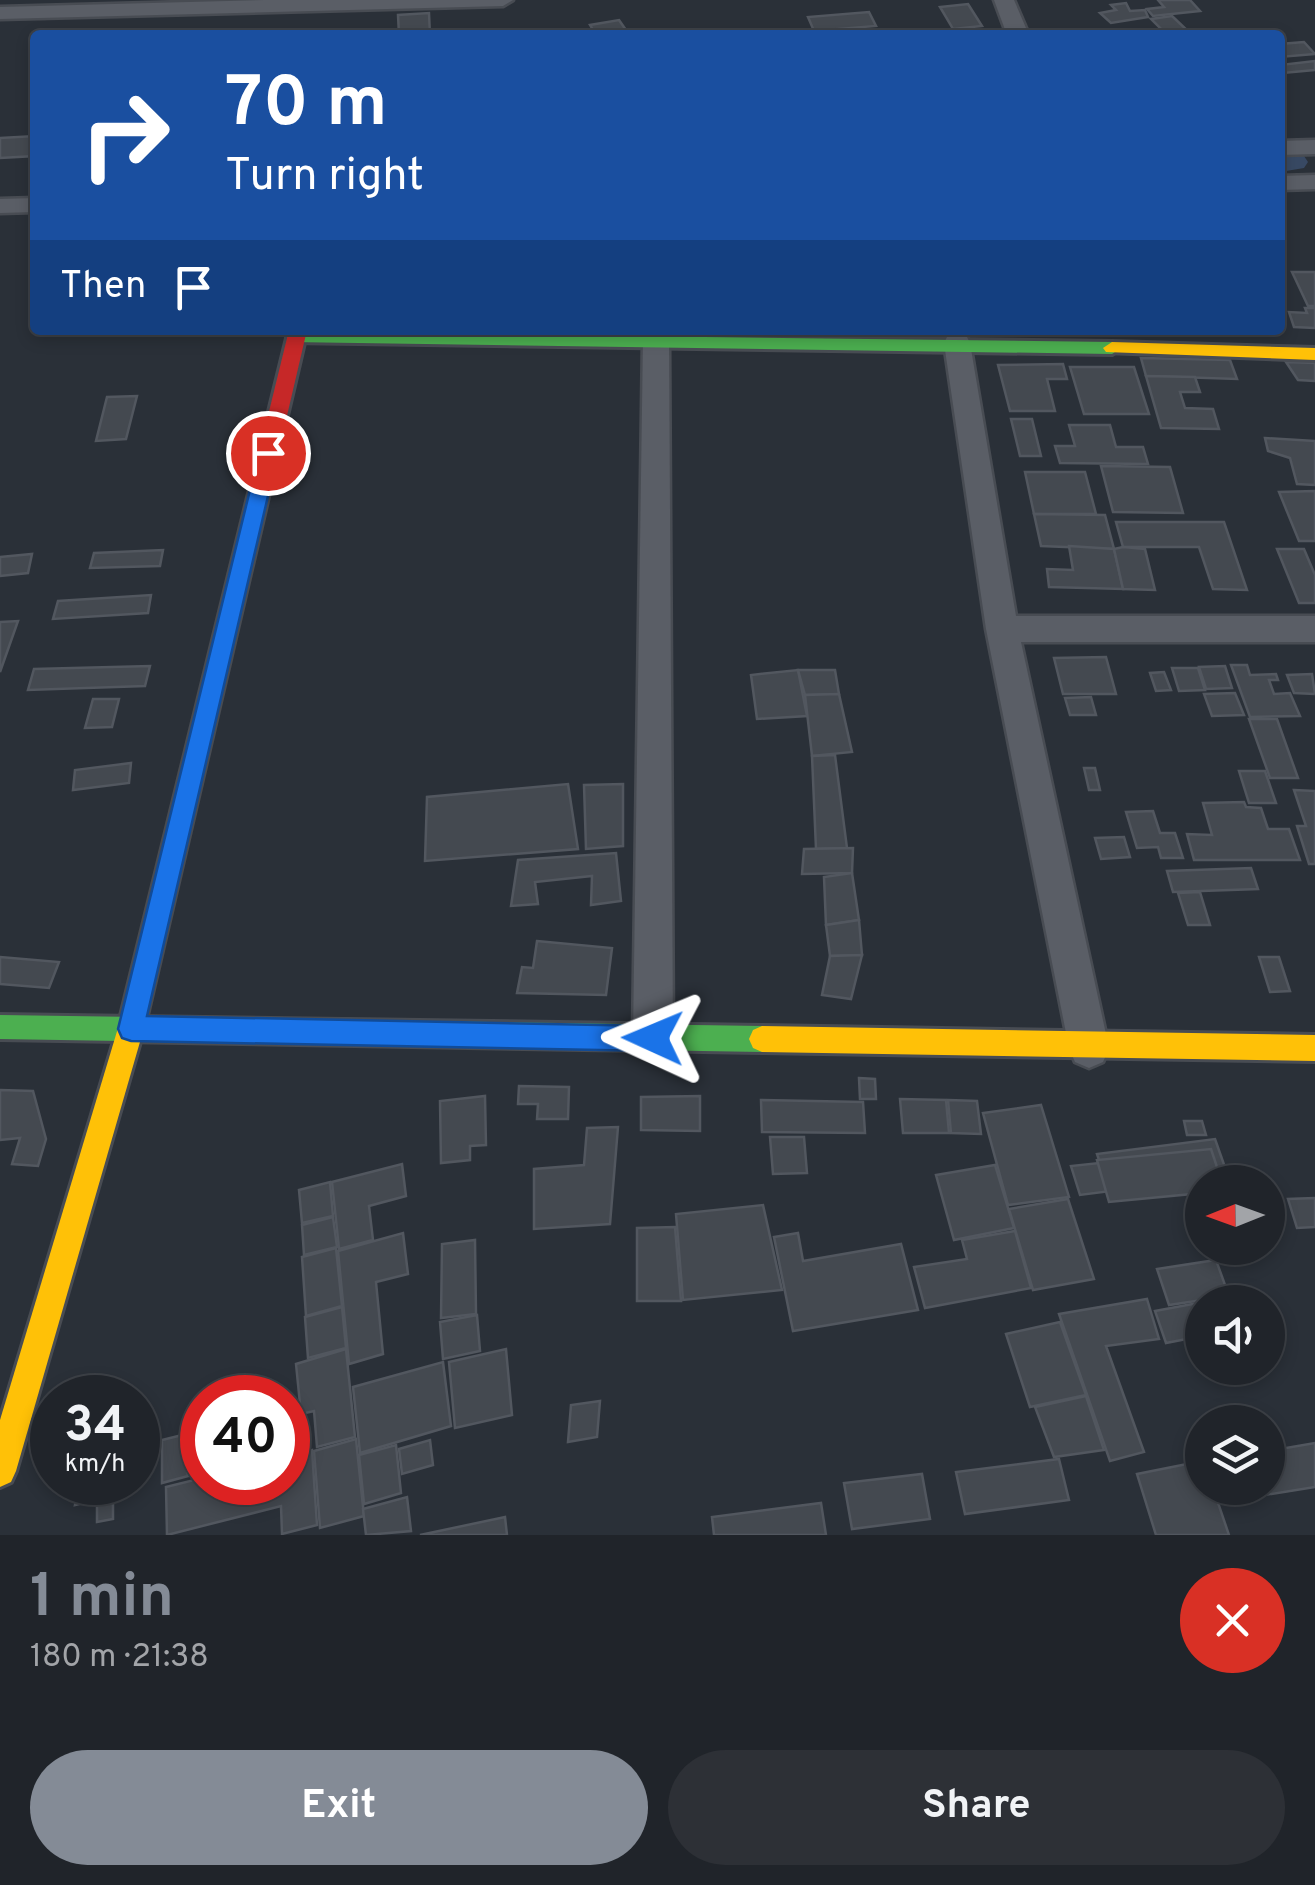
<!DOCTYPE html>
<meta charset="utf-8">
<style>
:root{--surface:#20242a;--page:#2d3036;--text:#f1f3f6;--muted:#a2a4a8;--line:#3d4147;--accent:#848b96}
body{margin:0;font-family:Overpass,sans-serif;background:var(--page);color:var(--text);height:100vh;display:flex;flex-direction:column;font-size:38px;white-space:nowrap}
*{box-sizing:border-box;margin:0}
p{font-size:32px;color:var(--muted)}
.icon{flex:none;width:55px;height:55px;fill:none;stroke:currentColor;stroke-width:2;stroke-linecap:round;stroke-linejoin:round}
.map{position:relative;height:1535px;overflow:hidden}
.details{display:flex;flex-direction:column;background:var(--surface);flex:1}
.details>*{flex:none}
.top-card{position:absolute;left:30px;top:30px;width:1255px;height:305px;border-radius:10px;box-shadow:0 5px 15px #0003,0 0 0 2px var(--line);background:#1a4fa0;color:#fff;overflow:hidden}
.needle{width:65px;rotate:269deg}
.buttons{position:absolute;left:1185px;top:1165px;display:grid;gap:20px}
.buttons a{display:grid;place-items:center;width:100px;height:100px;border-radius:50%;background:var(--surface);box-shadow:0 5px 15px #0003,0 0 0 2px var(--line);font-size:50px}
.speed{position:absolute;left:30px;top:1375px;display:flex;gap:20px;font-size:50px;font-weight:700;text-align:center}
.speed>*{display:grid;place-content:center;width:130px;height:130px;border-radius:50%;background:var(--surface);box-shadow:0 5px 15px #0003,0 0 0 2px var(--line);line-height:1}
.speed small{font-size:25px;font-weight:400}
.speed .limit{border:15px solid #d22;background:#fff;color:#111}
.pin{position:absolute;display:grid;place-items:center;width:85px;height:85px;color:#fff;margin:-42px;border:5px solid #fff;border-radius:50%;box-shadow:0 2px 10px #0007}
.me{position:absolute;width:110px;margin:-55px;rotate:271deg;stroke-linejoin:round;filter:drop-shadow(0 0 8px #0008)}
.turn{display:flex;align-items:center;gap:35px;height:210px;padding:0 30px;font-size:45px}
.turn .icon{width:130px;height:130px;stroke-width:2.5}
.turn b{display:block;font-size:70px;line-height:85px}
.then{display:flex;align-items:center;height:95px;padding:0 30px;background:#0003;gap:20px;font-size:38px}
.round{display:grid;place-items:center;flex:none;width:105px;height:105px;border-radius:52px;background:var(--page)}
.head{display:flex;align-items:center;justify-content:space-between;height:170px;padding:0 30px}
h1{font-size:60px;font-weight:700;line-height:75px;color:var(--accent)}
.primary-button{display:flex;gap:20px;margin-top:auto;padding:20px 30px}
.primary-button a{flex:1;height:115px;border-radius:60px;background:var(--accent);color:#fff;font-size:40px;font-weight:700;line-height:115px;text-align:center}
.primary-button a+a{background:var(--page);color:var(--text)}
.map>svg:first-child{display:block}
</style>
<div class="map">
<svg width="1315" height="1535" viewBox="0 0 1315 1535">
<rect width="100%" height="100%" fill="#2a3038"/>
<g fill="none" stroke-linecap="round" stroke-linejoin="round">
<polygon fill="#384963" fill-rule="evenodd" points="1293,153 1304,156 1308,162 1304,168 1280,172 1280,154"/>
</g>
<g fill="#444950" stroke="#52575f" stroke-width="2.5">
<polygon points="1158,0 1190,0 1200,11 1153,16 1147,9 1164,7"/>
<polygon points="1126,3 1130,11 1145,10 1148,17 1111,23 1100,13 1116,10 1111,5"/>
<polygon points="968,4 982,26 953,29 940,7"/>
<polygon points="869,12 876,26 814,31 808,17"/>
<polygon points="429,13 430,35 399,35 398,15"/>
<polygon points="1172,16 1189,32 1167,35 1151,19"/>
<polygon points="619,20 628,33 596,35 590,25"/>
<polygon points="1304,42 1315,54 1280,57 1280,44"/>
<polygon points="1315,61 1315,70 1283,73 1280,70 1280,65"/>
<polygon points="35,136 35,156 0,158 0,138"/>
<polygon points="1292,272 1315,272 1315,306 1308,306"/>
<polygon points="1305,308 1315,308 1315,328 1294,327 1289,312 1307,313"/>
<polygon points="1141,358 1230,360 1237,379 1146,376"/>
<polygon points="1286,362 1315,363 1315,381 1298,380"/>
<polygon points="1063,364 1067,379 1047,379 1055,411 1010,411 998,365"/>
<polygon points="1070,367 1134,367 1149,414 1084,414"/>
<polygon points="1146,376 1195,377 1200,392 1180,392 1185,408 1213,409 1219,429 1161,428"/>
<polygon points="137,396 126,439 96,441 107,397"/>
<polygon points="1011,419 1032,419 1041,456 1020,456"/>
<polygon points="1069,425 1110,425 1116,447 1143,447 1148,464 1060,463 1055,446 1075,446"/>
<polygon points="1265,438 1315,441 1315,485 1297,484 1290,458 1268,451"/>
<polygon points="1101,466 1170,467 1183,513 1113,512"/>
<polygon points="1025,472 1085,472 1096,514 1034,514"/>
<polygon points="1315,491 1315,541 1299,541 1279,492"/>
<polygon points="1034,514 1105,515 1114,549 1041,546"/>
<polygon points="1116,522 1224,522 1247,590 1213,589 1199,547 1123,547"/>
<polygon points="1069,546 1114,549 1123,589 1049,587 1047,569 1073,570"/>
<polygon points="1123,547 1145,549 1155,590 1123,589 1114,549"/>
<polygon points="1277,549 1304,549 1315,575 1315,603 1299,603"/>
<polygon points="163,550 160,566 90,568 94,553"/>
<polygon points="32,554 28,573 0,576 0,557"/>
<polygon points="151,595 148,613 53,619 58,601"/>
<polygon points="18,621 0,672 0,622"/>
<polygon points="1106,657 1116,694 1063,694 1054,658"/>
<polygon points="1231,665 1247,665 1250,675 1276,674 1278,680 1269,680 1274,694 1290,693 1300,716 1250,717"/>
<polygon points="150,666 145,686 28,690 34,669"/>
<polygon points="1225,666 1232,688 1206,689 1199,667"/>
<polygon points="1172,668 1198,668 1205,690 1179,691"/>
<polygon points="798,670 807,716 757,719 751,675"/>
<polygon points="798,670 835,670 839,694 805,695"/>
<polygon points="1164,672 1171,690 1156,691 1150,673"/>
<polygon points="1312,674 1315,694 1294,693 1287,675"/>
<polygon points="1235,693 1244,715 1212,716 1204,694"/>
<polygon points="839,694 852,752 812,756 805,695"/>
<polygon points="1091,697 1096,715 1070,715 1065,698"/>
<polygon points="93,699 119,699 112,727 85,728"/>
<polygon points="1249,719 1277,719 1298,778 1270,778"/>
<polygon points="835,755 847,848 816,849 812,756"/>
<polygon points="131,763 129,783 73,790 75,770"/>
<polygon points="1084,768 1095,768 1100,790 1089,790"/>
<polygon points="1239,771 1265,771 1276,803 1249,803"/>
<polygon points="568,784 578,849 425,861 427,797"/>
<polygon points="623,784 623,846 586,849 584,785"/>
<polygon points="1294,790 1315,791 1315,864 1309,864 1297,826 1306,826"/>
<polygon points="1244,802 1246,807 1261,808 1268,829 1289,829 1300,860 1194,860 1187,834 1212,835 1203,803"/>
<polygon points="1153,811 1160,833 1175,833 1183,858 1161,858 1158,847 1137,848 1126,812"/>
<polygon points="1124,837 1130,857 1101,859 1095,838"/>
<polygon points="853,848 852,873 802,874 804,849"/>
<polygon points="616,853 621,901 591,905 592,876 535,882 538,904 511,906 518,860"/>
<polygon points="1251,868 1258,889 1173,892 1167,871"/>
<polygon points="852,873 859,920 826,925 824,877"/>
<polygon points="1200,892 1210,925 1188,925 1178,893"/>
<polygon points="859,920 862,955 830,956 826,925"/>
<polygon points="537,941 612,948 606,995 517,993 522,967 533,968"/>
<polygon points="862,955 851,999 822,995 830,956"/>
<polygon points="0,957 59,962 49,988 0,984"/>
<polygon points="1259,957 1279,957 1290,991 1270,992"/>
<polygon points="859,1078 875,1079 876,1099 860,1099"/>
<polygon points="519,1086 569,1087 568,1119 537,1119 538,1104 518,1104"/>
<polygon points="0,1090 33,1091 46,1139 38,1166 12,1164 20,1138 0,1140"/>
<polygon points="485,1096 486,1145 470,1146 470,1160 441,1163 440,1101"/>
<polygon points="700,1096 700,1131 641,1130 641,1097"/>
<polygon points="900,1099 946,1100 949,1133 903,1133"/>
<polygon points="761,1100 863,1102 865,1133 762,1132"/>
<polygon points="948,1100 977,1101 981,1134 951,1133"/>
<polygon points="1041,1105 1069,1197 1008,1205 983,1113"/>
<polygon points="1184,1121 1202,1121 1206,1135 1187,1135"/>
<polygon points="618,1127 610,1224 534,1229 534,1169 584,1165 587,1128"/>
<polygon points="770,1137 804,1137 807,1173 773,1174"/>
<polygon points="1215,1139 1228,1176 1080,1195 1071,1166 1100,1163 1097,1154"/>
<polygon points="1211,1149 1222,1182 1202,1182 1202,1193 1109,1202 1097,1160"/>
<polygon points="402,1164 406,1196 369,1206 373,1240 339,1249 332,1182"/>
<polygon points="995,1165 1014,1228 954,1240 936,1175"/>
<polygon points="330,1182 333,1216 302,1223 299,1190"/>
<polygon points="1315,1198 1315,1227 1297,1228 1288,1199"/>
<polygon points="1068,1199 1094,1279 1033,1290 1009,1209"/>
<polygon points="763,1205 782,1290 683,1300 676,1214"/>
<polygon points="333,1217 337,1247 304,1255 302,1225"/>
<polygon points="675,1227 681,1301 637,1301 637,1228"/>
<polygon points="1015,1231 1031,1288 925,1308 914,1267 967,1259 962,1240"/>
<polygon points="403,1233 408,1274 376,1282 383,1354 349,1364 338,1251"/>
<polygon points="798,1233 803,1261 901,1244 918,1310 793,1331 774,1237"/>
<polygon points="475,1240 476,1314 441,1318 442,1244"/>
<polygon points="336,1248 342,1306 306,1316 302,1257"/>
<polygon points="1216,1260 1229,1296 1169,1305 1157,1269"/>
<polygon points="1147,1299 1159,1339 1106,1346 1144,1452 1110,1461 1059,1314"/>
<polygon points="1198,1303 1202,1336 1166,1343 1155,1311"/>
<polygon points="342,1307 346,1348 308,1358 305,1317"/>
<polygon points="477,1315 480,1351 443,1359 440,1322"/>
<polygon points="1060,1322 1086,1395 1030,1407 1006,1334"/>
<polygon points="346,1349 355,1437 317,1447 314,1411 301,1414 296,1364"/>
<polygon points="506,1349 512,1415 455,1428 449,1362"/>
<polygon points="443,1362 451,1426 360,1453 353,1387"/>
<polygon points="1086,1396 1104,1450 1054,1457 1035,1407"/>
<polygon points="600,1401 597,1437 568,1442 571,1405"/>
<polygon points="202,1430 202,1466 187,1470 188,1476 162,1483 162,1440"/>
<polygon points="356,1439 364,1516 320,1528 314,1451"/>
<polygon points="430,1440 433,1465 402,1474 399,1449"/>
<polygon points="1315,1443 1315,1487 1227,1501 1222,1488 1268,1488 1268,1451"/>
<polygon points="396,1445 401,1493 364,1504 359,1455"/>
<polygon points="312,1450 317,1525 282,1534 281,1506 167,1535 166,1487 202,1478 202,1482 288,1482 288,1456"/>
<polygon points="1059,1459 1069,1500 965,1514 956,1472"/>
<polygon points="1202,1461 1202,1488 1213,1488 1229,1535 1156,1535 1137,1474"/>
<polygon points="922,1474 930,1519 852,1529 844,1483"/>
<polygon points="80,1482 112,1482 109,1497 75,1505"/>
<polygon points="407,1497 411,1531 366,1535 363,1509"/>
<polygon points="113,1503 113,1519 97,1522 97,1506"/>
<polygon points="821,1503 826,1535 714,1535 712,1517"/>
<polygon points="505,1517 507,1535 420,1535"/>
</g>
<g fill="none" stroke-linecap="round" stroke-linejoin="round">
<g stroke="#484c53" stroke-width="5">
<g id="street">
<polygon points="264,0 513,0 503,6 0,19 0,7"/>
<polygon points="994,0 1014,0 1029,35 1007,35"/>
<polygon points="1315,140 1315,154 1280,155 1280,141"/>
<polygon points="1315,175 1315,189 1280,190 1280,176"/>
<polygon points="35,198 35,212 0,213 0,199"/>
<polygon points="656,330 666,333 669,339 673,1038 667,1052 653,1058 639,1052 633,1038 643,339 646,333"/>
<polygon points="957,334 967,337 970,343 1016,616 1315,616 1315,642 1021,642 1109,1048 1103,1062 1089,1068 1075,1062 1069,1048 986,629 944,343 947,337"/>
</g>
</g>
<g stroke="#484c53" stroke-width="6">
<g id="fast">
<polygon points="296,332 1112,342 1121,348 1112,354 290,342 287,338"/>
<polygon points="0,1015 762,1026 771,1030 775,1039 771,1048 762,1052 0,1039"/>
</g>
</g>
<g stroke="#484c53" stroke-width="6">
<g id="slow">
<polygon points="1112,342 1315,348 1315,360 1106,352 1103,348"/>
<polygon points="131,1016 140,1019 144,1028 16,1471 11,1482 0,1487 0,1420 118,1028 122,1019"/>
<polygon points="762,1026 1315,1035 1315,1061 762,1052 753,1048 749,1039 753,1030"/>
</g>
</g>
<g stroke="#484c53" stroke-width="6">
<polygon id="jam" points="289,330 307,330 144,1028 140,1037 131,1040 122,1037 118,1028"/>
</g>
<use href="#street" fill="#5a5e66" fill-rule="evenodd"/>
<use href="#fast" fill="#4caf50" fill-rule="evenodd"/>
<use href="#slow" fill="#ffc107" fill-rule="evenodd"/>
<use href="#jam" fill="#c62828" fill-rule="evenodd"/>
</g>
<polygon fill="#1a73e8" stroke="#114b97" stroke-width="2.5" points="268,446 278,453 147,1016 653,1026 662,1029 666,1038 662,1047 653,1051 131,1041 122,1038 118,1029 259,453"/>
</svg>
<div class="buttons">
<a><svg class="needle" viewBox="-14 -14 28 28"><path d="M0-13l5 13h-10z" fill="#e53935"/><path d="M0 13l5-13h-10z" fill="#a2a4a8"/></svg></a>
<a><svg class="icon" aria-label="sound" viewBox="0 0 24 24"><path d="M4 9h4l5-4v14l-5-4H4zM17 9q2 3 0 6"/></svg></a>
<a><svg class="icon" aria-label="layers" viewBox="0 0 24 24"><path d="M12 4l9 5-9 5-9-5zM3 14l9 5 9-5"/></svg></a>
</div>
<div class="speed"><div>34<small>km/h</small></div><div class="limit">40</div></div>
<div class="pin" style="left:268px;top:453px;background:#d93025"><svg class="icon" aria-label="arrive" viewBox="0 0 24 24"><path d="M6 21V4h12l-3 4 3 4H6"/></svg></div>
<svg class="me" style="left:653px;top:1038px" viewBox="-20 -20 40 40"><path d="M0-17L14 15 0 8-14 15z" fill="#1a73e8" stroke="#fff" stroke-width="4"/></svg>
<div class="top-card">
<div class="turn"><svg class="icon" aria-label="right" viewBox="0 0 24 24"><path d="M7 20v-9h11M14 6l5 5-5 5"/></svg><div><b>70 m</b>Turn right</div></div>
<div class="then">Then<svg class="icon" aria-label="arrive" viewBox="0 0 24 24"><path d="M6 21V4h12l-3 4 3 4H6"/></svg></div>
</div>
</div>
<section class="details">
<div class="head"><div><h1>1 min</h1><p>180 m · 21:38</p></div><a class="round" style="background:#d93025;color:#fff"><svg class="icon" aria-label="close" viewBox="0 0 24 24"><path d="M6 6l12 12M18 6L6 18"/></svg></a></div>
<div class="primary-button"><a>Exit</a><a>Share</a></div>
</section>
